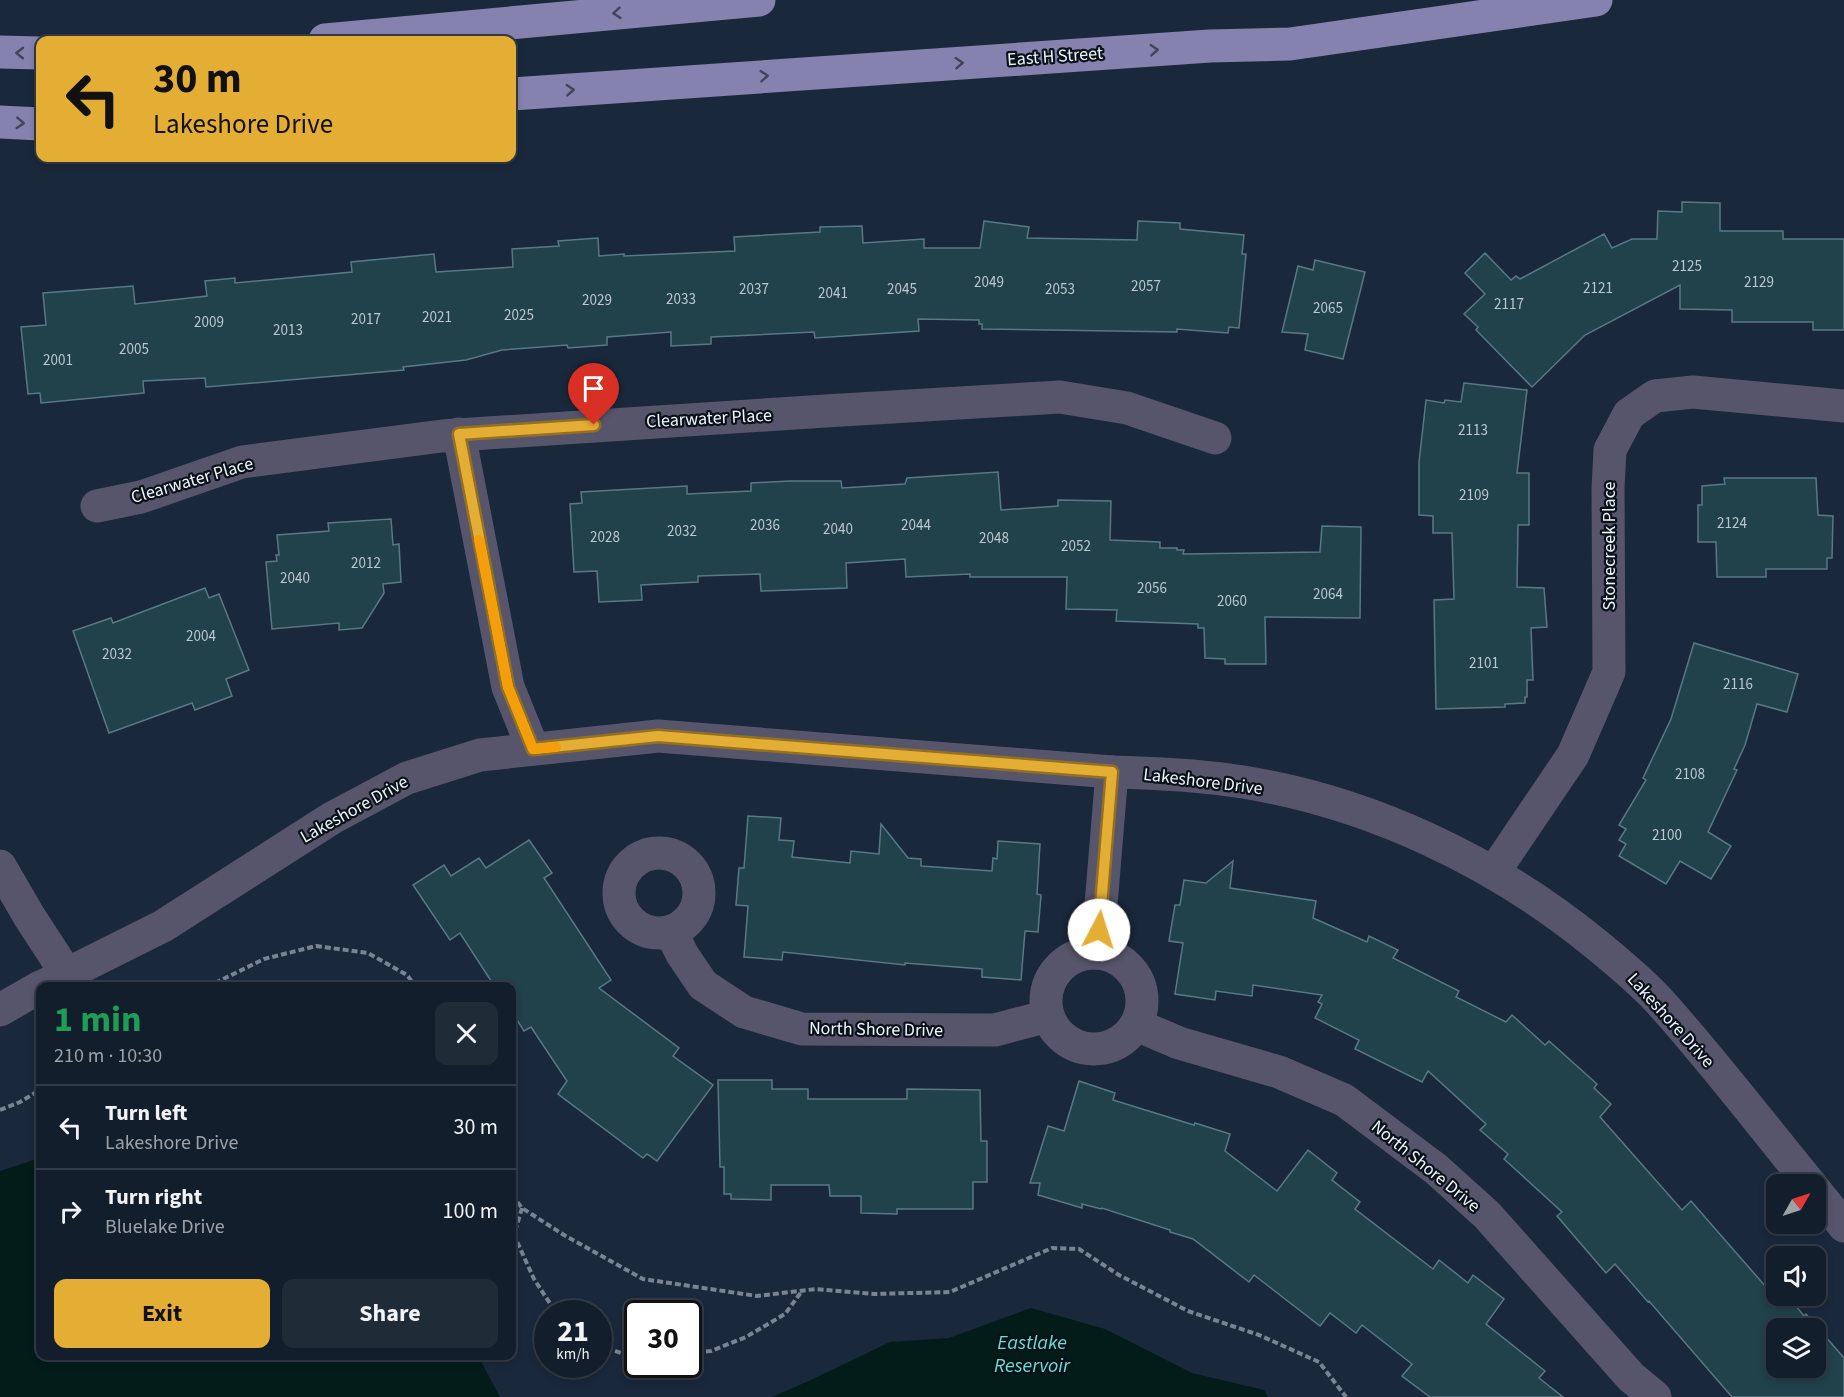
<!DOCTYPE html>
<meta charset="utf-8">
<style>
:root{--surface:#131e2c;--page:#202b38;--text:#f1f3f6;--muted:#9da2a9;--line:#323c48;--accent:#e4ae35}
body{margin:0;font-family:"Source Sans 3",sans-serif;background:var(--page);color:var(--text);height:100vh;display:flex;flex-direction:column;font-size:22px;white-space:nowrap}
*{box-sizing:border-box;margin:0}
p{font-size:20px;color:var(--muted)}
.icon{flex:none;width:33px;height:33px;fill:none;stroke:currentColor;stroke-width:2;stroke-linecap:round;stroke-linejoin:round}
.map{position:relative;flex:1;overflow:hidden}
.details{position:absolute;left:36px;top:982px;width:480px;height:378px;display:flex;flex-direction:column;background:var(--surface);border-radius:12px;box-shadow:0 3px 9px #0003,0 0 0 2px var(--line)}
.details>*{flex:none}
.top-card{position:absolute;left:36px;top:36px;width:480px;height:126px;border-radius:12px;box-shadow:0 3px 9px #0003,0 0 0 2px var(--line);background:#e4ae35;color:#111;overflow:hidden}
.needle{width:39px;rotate:51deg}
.fabs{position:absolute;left:1766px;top:1174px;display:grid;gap:12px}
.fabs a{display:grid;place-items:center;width:60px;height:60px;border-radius:12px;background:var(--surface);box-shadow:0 3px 9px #0003,0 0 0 2px var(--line);font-size:30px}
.speed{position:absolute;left:534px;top:1300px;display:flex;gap:12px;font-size:30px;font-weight:700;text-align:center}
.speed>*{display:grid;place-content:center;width:78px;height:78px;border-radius:50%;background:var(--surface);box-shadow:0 3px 9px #0003,0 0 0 2px var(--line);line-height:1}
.speed small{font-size:15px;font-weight:400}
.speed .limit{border:3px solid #111;border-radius:9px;background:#fff;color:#111}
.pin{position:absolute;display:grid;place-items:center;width:51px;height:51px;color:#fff;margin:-62px -26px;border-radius:50% 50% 50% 0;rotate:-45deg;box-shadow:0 0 6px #0007}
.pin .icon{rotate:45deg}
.me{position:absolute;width:66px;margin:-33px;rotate:5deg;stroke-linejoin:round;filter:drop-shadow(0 0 4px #0008)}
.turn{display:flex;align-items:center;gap:21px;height:126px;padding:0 18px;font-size:27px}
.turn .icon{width:78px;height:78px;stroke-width:2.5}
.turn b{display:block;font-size:42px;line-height:51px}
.round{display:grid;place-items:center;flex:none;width:63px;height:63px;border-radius:12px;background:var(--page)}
.head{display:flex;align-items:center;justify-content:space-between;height:102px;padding:0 18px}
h1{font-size:36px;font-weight:700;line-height:45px;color:#1e9e55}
.primary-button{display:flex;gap:12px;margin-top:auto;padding:12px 18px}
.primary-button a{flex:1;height:69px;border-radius:12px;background:var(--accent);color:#111;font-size:24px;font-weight:700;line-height:69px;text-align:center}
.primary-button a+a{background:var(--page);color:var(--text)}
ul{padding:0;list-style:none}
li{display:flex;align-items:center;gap:18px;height:84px;padding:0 18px;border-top:2px solid var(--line)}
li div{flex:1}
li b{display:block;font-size:22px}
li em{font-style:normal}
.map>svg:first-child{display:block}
</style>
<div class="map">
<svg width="1844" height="1397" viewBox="0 0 1844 1397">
<rect width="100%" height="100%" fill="#19283b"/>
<g fill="#031c19">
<polygon points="40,1158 40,1356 478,1356 500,1397 0,1397 0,1171"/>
<polygon points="1031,1308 1105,1329 1192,1373 1264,1390 1268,1397 772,1397 811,1380 890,1342 949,1338"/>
</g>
<g fill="#21414b" stroke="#587984" stroke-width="1.5" fill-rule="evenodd">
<polygon points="1682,202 1720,203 1720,231 1783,231 1783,239 1844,239 1844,330 1813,330 1813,322 1732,322 1732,310 1680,309 1680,285 1585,335 1532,387 1476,330 1478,327 1464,314 1485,294 1465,273 1485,253 1511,280 1516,276 1520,279 1604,234 1612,248 1632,239 1657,239 1658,211 1682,212"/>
<polygon points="984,221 1029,227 1027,238 1137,240 1138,221 1180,223 1180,229 1244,235 1242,254 1246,254 1239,328 1229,327 1228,333 1177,329 1177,332 982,329 982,324 979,324 979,320 918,319 919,331 815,338 814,332 711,337 711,344 671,346 671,332 607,337 607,345 568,348 567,345 502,350 466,360 403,367 404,370 206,387 205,378 143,381 144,393 41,403 40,393 28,394 21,327 46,325 43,293 133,286 135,304 207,296 205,281 235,278 235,283 352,272 351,262 434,254 436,272 513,267 512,249 559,246 558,241 598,238 599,256 624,254 624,256 735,251 734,237 820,232 820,227 862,226 863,243 924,239 924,248 980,248"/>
<polygon points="1315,260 1365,272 1343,359 1305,350 1308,334 1282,332 1298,266 1313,270"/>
<polygon points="1464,383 1527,390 1517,473 1529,473 1529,525 1518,525 1517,587 1544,588 1547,627 1531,628 1533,680 1527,680 1527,697 1525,697 1525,703 1505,704 1505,707 1436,709 1434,600 1454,599 1452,533 1433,533 1433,516 1419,515 1419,462 1426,400 1444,403 1445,400 1461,402"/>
<polygon points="998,472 1001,510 1058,506 1058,500 1111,501 1110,540 1160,542 1160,548 1177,548 1177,550 1184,550 1183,554 1320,552 1322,526 1361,527 1360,618 1265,617 1266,664 1225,664 1225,659 1205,658 1204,628 1198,628 1198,624 1116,621 1117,610 1066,609 1067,577 970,577 970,574 906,577 905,559 846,563 847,588 761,591 760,574 698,576 698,582 641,585 642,600 599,602 597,571 574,572 570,504 582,503 581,492 687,486 687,494 751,491 751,483 790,481 841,481 842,488 905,484 907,478"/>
<polygon points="1724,478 1816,478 1818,515 1833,516 1832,558 1827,558 1827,569 1766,569 1766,577 1717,577 1716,542 1698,542 1698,505 1702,505 1702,486 1725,484"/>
<polygon points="391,519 393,545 399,544 401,582 383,584 384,593 362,628 339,630 339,623 272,629 266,562 277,561 276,555 279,555 277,535 329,531 328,523"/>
<polygon points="205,588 209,598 219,594 249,670 226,679 232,696 195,710 192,703 109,733 73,631 111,618 113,623"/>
<polygon points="1694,643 1798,674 1787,712 1757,704 1745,745 1734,769 1737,770 1708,832 1731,846 1711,879 1680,861 1666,884 1619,856 1626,844 1619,840 1626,829 1619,825 1646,780 1643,778 1671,719"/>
<polygon points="748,816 781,818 779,840 794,841 792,857 850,863 851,851 879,854 881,824 908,858 921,859 921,866 992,871 993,858 997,859 998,841 1040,844 1037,894 1041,895 1038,932 1025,931 1021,980 982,977 982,969 905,963 905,965 783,952 782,960 744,957 748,906 736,905 739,868 744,868"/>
<polygon points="529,840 552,873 544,878 611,980 599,988 679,1048 673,1056 713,1085 657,1161 647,1154 643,1158 558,1094 567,1081 531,1027 524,1031 512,1012 512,987 495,987 460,933 450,940 413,885 444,865 451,876 479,858 486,868"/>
<path d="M1233,861L1230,888L1316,901L1313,918L1367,942L1369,936L1398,950L1393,958L1459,991L1456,997L1506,1022L1512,1015L1545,1045L1549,1041L1597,1084L1594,1088L1611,1104L1600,1117L1682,1210L1691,1201L1766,1287L1774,1280L1776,1282V1296H1788L1804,1316L1806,1314L1844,1358V1397H1732L1649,1301L1648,1302L1615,1264L1606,1273L1557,1216L1562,1212L1504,1159L1508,1154L1480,1130L1486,1124L1428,1071L1422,1082L1355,1049L1359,1040L1315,1018L1322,1004L1318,1002L1322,995L1253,985L1252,996L1216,991L1215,1000L1175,994L1183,943L1169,941L1175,905H1180L1184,880L1206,883ZM1776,1329H1815V1368H1776Z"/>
<polygon points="718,1080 772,1080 772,1089 808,1089 808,1099 907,1099 907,1089 980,1090 981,1141 987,1141 987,1182 973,1182 973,1209 897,1209 897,1214 861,1213 861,1196 830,1196 829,1185 771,1185 771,1200 731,1199 731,1194 724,1194 724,1167 720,1167"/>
<polygon points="1079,1081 1115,1093 1113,1100 1194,1125 1195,1123 1230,1134 1225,1151 1277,1191 1308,1150 1337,1173 1332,1180 1360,1202 1355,1209 1433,1269 1439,1260 1468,1283 1473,1275 1504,1299 1486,1324 1545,1371 1539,1378 1563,1397 1430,1397 1402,1376 1412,1364 1362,1325 1356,1333 1330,1313 1320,1326 1254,1275 1249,1282 1193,1239 1170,1232 1170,1230 1102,1208 1101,1209 1082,1204 1082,1208 1038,1195 1040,1183 1030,1183 1048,1126 1064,1131"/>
</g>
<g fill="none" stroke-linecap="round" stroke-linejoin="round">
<g stroke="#788491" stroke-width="4" stroke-dasharray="6 3" stroke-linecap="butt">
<polyline points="207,987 264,959 316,946 368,953 407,975 416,987"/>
<polyline points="0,1110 20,1102 40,1090"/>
<polyline points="512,1195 522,1208 564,1235 643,1279 757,1296 816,1289 874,1294 950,1292 1052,1248 1079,1249 1119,1275 1188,1311 1259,1335 1319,1362 1346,1397"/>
<polyline points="522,1208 514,1235 534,1279 557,1314"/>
<polyline points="598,1345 630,1356 638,1356"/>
<polyline points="688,1353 711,1351 746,1337 785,1314 802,1291"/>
</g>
<g stroke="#57556b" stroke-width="33">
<polyline points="459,434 508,687 533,749"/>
<polyline points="97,506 141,497 242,462 442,436 825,411 1060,397 1127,408 1215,438"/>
<circle cx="659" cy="893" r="40"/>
<polyline points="1494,872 1573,755 1609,672 1608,488 1610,450 1629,414 1655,396 1693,392 1844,406"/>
<polyline points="671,932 682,954 703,985 744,1012 802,1029 995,1030 1048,1016"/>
<circle cx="1094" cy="1001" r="48"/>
<polyline points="1097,953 1112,772"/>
<polyline points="1137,1025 1179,1043 1279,1072 1344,1100 1436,1169 1487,1215 1631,1377 1655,1397"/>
</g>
<g stroke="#57556b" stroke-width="33">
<polyline points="0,866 29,916 66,973"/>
<path d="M41,987L163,926L332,818L407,778L480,755L658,736L1112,772C1156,773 1199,775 1243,782C1372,803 1496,862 1597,945C1619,963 1642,982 1661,1003C1713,1061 1761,1124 1811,1185"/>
<polyline points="0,1010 40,987"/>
<polyline points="1815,1190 1844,1226"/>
</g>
<g stroke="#8682af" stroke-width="33">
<polyline points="325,40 759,0"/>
<polyline points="0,52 40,53"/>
<polyline points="512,94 1210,46 1290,44 1596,0"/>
<polyline points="0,122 40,124"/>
</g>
</g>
<defs><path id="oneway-chevron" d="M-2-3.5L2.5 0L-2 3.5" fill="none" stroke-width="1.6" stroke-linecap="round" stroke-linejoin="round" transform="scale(1.5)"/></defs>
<g stroke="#42445c">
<use href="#oneway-chevron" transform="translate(617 13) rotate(175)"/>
<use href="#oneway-chevron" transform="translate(1154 50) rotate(-4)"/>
<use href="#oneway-chevron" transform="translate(20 53) rotate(-179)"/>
<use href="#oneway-chevron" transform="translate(959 63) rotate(-4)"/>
<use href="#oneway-chevron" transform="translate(764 76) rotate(-4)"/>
<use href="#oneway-chevron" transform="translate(570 90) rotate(-4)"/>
<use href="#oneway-chevron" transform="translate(20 123) rotate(3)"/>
</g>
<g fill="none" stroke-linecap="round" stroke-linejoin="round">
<g stroke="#947122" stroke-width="15">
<polyline id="route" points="594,425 459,434 508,687 533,749 658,736 1112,772 1099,930"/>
</g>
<use href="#route" stroke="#e4ae35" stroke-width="10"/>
<polyline stroke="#f59e0b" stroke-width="10" points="479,540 508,687 533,749 556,747"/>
</g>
<g text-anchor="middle" stroke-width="4.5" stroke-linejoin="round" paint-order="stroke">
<g font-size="15" fill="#bbc8d0">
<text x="1687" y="271">2125</text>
<text x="989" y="287">2049</text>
<text x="1759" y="287">2129</text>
<text x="1146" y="291">2057</text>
<text x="1598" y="293">2121</text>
<text x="754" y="294">2037</text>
<text x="902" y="294">2045</text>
<text x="1060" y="294">2053</text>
<text x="833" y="298">2041</text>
<text x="681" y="304">2033</text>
<text x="597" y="305">2029</text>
<text x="1509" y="309">2117</text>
<text x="1328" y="313">2065</text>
<text x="519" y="320">2025</text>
<text x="437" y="322">2021</text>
<text x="366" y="324">2017</text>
<text x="209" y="327">2009</text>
<text x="288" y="335">2013</text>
<text x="134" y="354">2005</text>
<text x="58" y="365">2001</text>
<text x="1473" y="435">2113</text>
<text x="1474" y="500">2109</text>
<text x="1732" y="528">2124</text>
<text x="765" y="530">2036</text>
<text x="916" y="530">2044</text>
<text x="838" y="534">2040</text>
<text x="682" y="536">2032</text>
<text x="605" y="542">2028</text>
<text x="994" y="543">2048</text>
<text x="1076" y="551">2052</text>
<text x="366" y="568">2012</text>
<text x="295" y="583">2040</text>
<text x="1152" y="593">2056</text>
<text x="1328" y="599">2064</text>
<text x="1232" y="606">2060</text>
<text x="201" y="641">2004</text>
<text x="117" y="659">2032</text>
<text x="1484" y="668">2101</text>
<text x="1738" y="689">2116</text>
<text x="1690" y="779">2108</text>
<text x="1667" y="840">2100</text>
</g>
<g font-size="18" fill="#eef5fc" stroke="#0a1119">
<text transform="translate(1055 56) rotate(-4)" y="6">East H Street</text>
<text transform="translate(709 418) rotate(-3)" y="6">Clearwater Place</text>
<text transform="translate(192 480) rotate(-16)" y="6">Clearwater Place</text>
<text transform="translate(1609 546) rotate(-90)" y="6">Stonecreek Place</text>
<text transform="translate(1203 781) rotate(7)" y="6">Lakeshore Drive</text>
<text transform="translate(354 809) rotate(-29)" y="6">Lakeshore Drive</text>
<text transform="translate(1671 1020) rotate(48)" y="6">Lakeshore Drive</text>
<text transform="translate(876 1029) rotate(1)" y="6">North Shore Drive</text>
<text transform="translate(1426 1166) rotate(39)" y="6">North Shore Drive</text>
</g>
<g font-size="20" font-style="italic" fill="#68e0d3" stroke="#0a1119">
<text x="1032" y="1349">Eastlake<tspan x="1032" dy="23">Reservoir</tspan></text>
</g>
</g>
</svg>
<div class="fabs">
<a><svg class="needle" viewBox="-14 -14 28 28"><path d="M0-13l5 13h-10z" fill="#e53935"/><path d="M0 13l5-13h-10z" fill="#9da2a9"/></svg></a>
<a><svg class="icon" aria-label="sound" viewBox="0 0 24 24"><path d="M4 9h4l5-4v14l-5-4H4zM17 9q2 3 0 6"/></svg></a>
<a><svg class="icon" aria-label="layers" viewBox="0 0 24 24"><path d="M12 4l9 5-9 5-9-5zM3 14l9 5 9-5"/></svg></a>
</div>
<div class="speed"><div>21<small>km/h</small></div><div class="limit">30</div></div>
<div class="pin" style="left:594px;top:425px;background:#d93025"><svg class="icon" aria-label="arrive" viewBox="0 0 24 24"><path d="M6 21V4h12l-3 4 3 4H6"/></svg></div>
<svg class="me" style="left:1099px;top:930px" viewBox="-20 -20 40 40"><circle r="19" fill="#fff"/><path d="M0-13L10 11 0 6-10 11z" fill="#e4ae35"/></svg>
<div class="top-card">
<div class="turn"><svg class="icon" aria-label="left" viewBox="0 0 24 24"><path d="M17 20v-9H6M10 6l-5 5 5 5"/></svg><div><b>30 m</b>Lakeshore Drive</div></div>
</div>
<section class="details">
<div class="head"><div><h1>1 min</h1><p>210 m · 10:30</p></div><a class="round"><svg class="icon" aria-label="close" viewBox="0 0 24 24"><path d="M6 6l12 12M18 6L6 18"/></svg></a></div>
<ul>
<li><svg class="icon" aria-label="left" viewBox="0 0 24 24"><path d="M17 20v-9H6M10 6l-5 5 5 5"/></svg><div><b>Turn left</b><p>Lakeshore Drive</p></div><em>30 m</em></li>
<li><svg class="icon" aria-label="right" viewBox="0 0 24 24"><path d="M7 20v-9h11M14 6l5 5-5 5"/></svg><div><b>Turn right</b><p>Bluelake Drive</p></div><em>100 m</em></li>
</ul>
<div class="primary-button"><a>Exit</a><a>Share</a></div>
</section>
</div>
